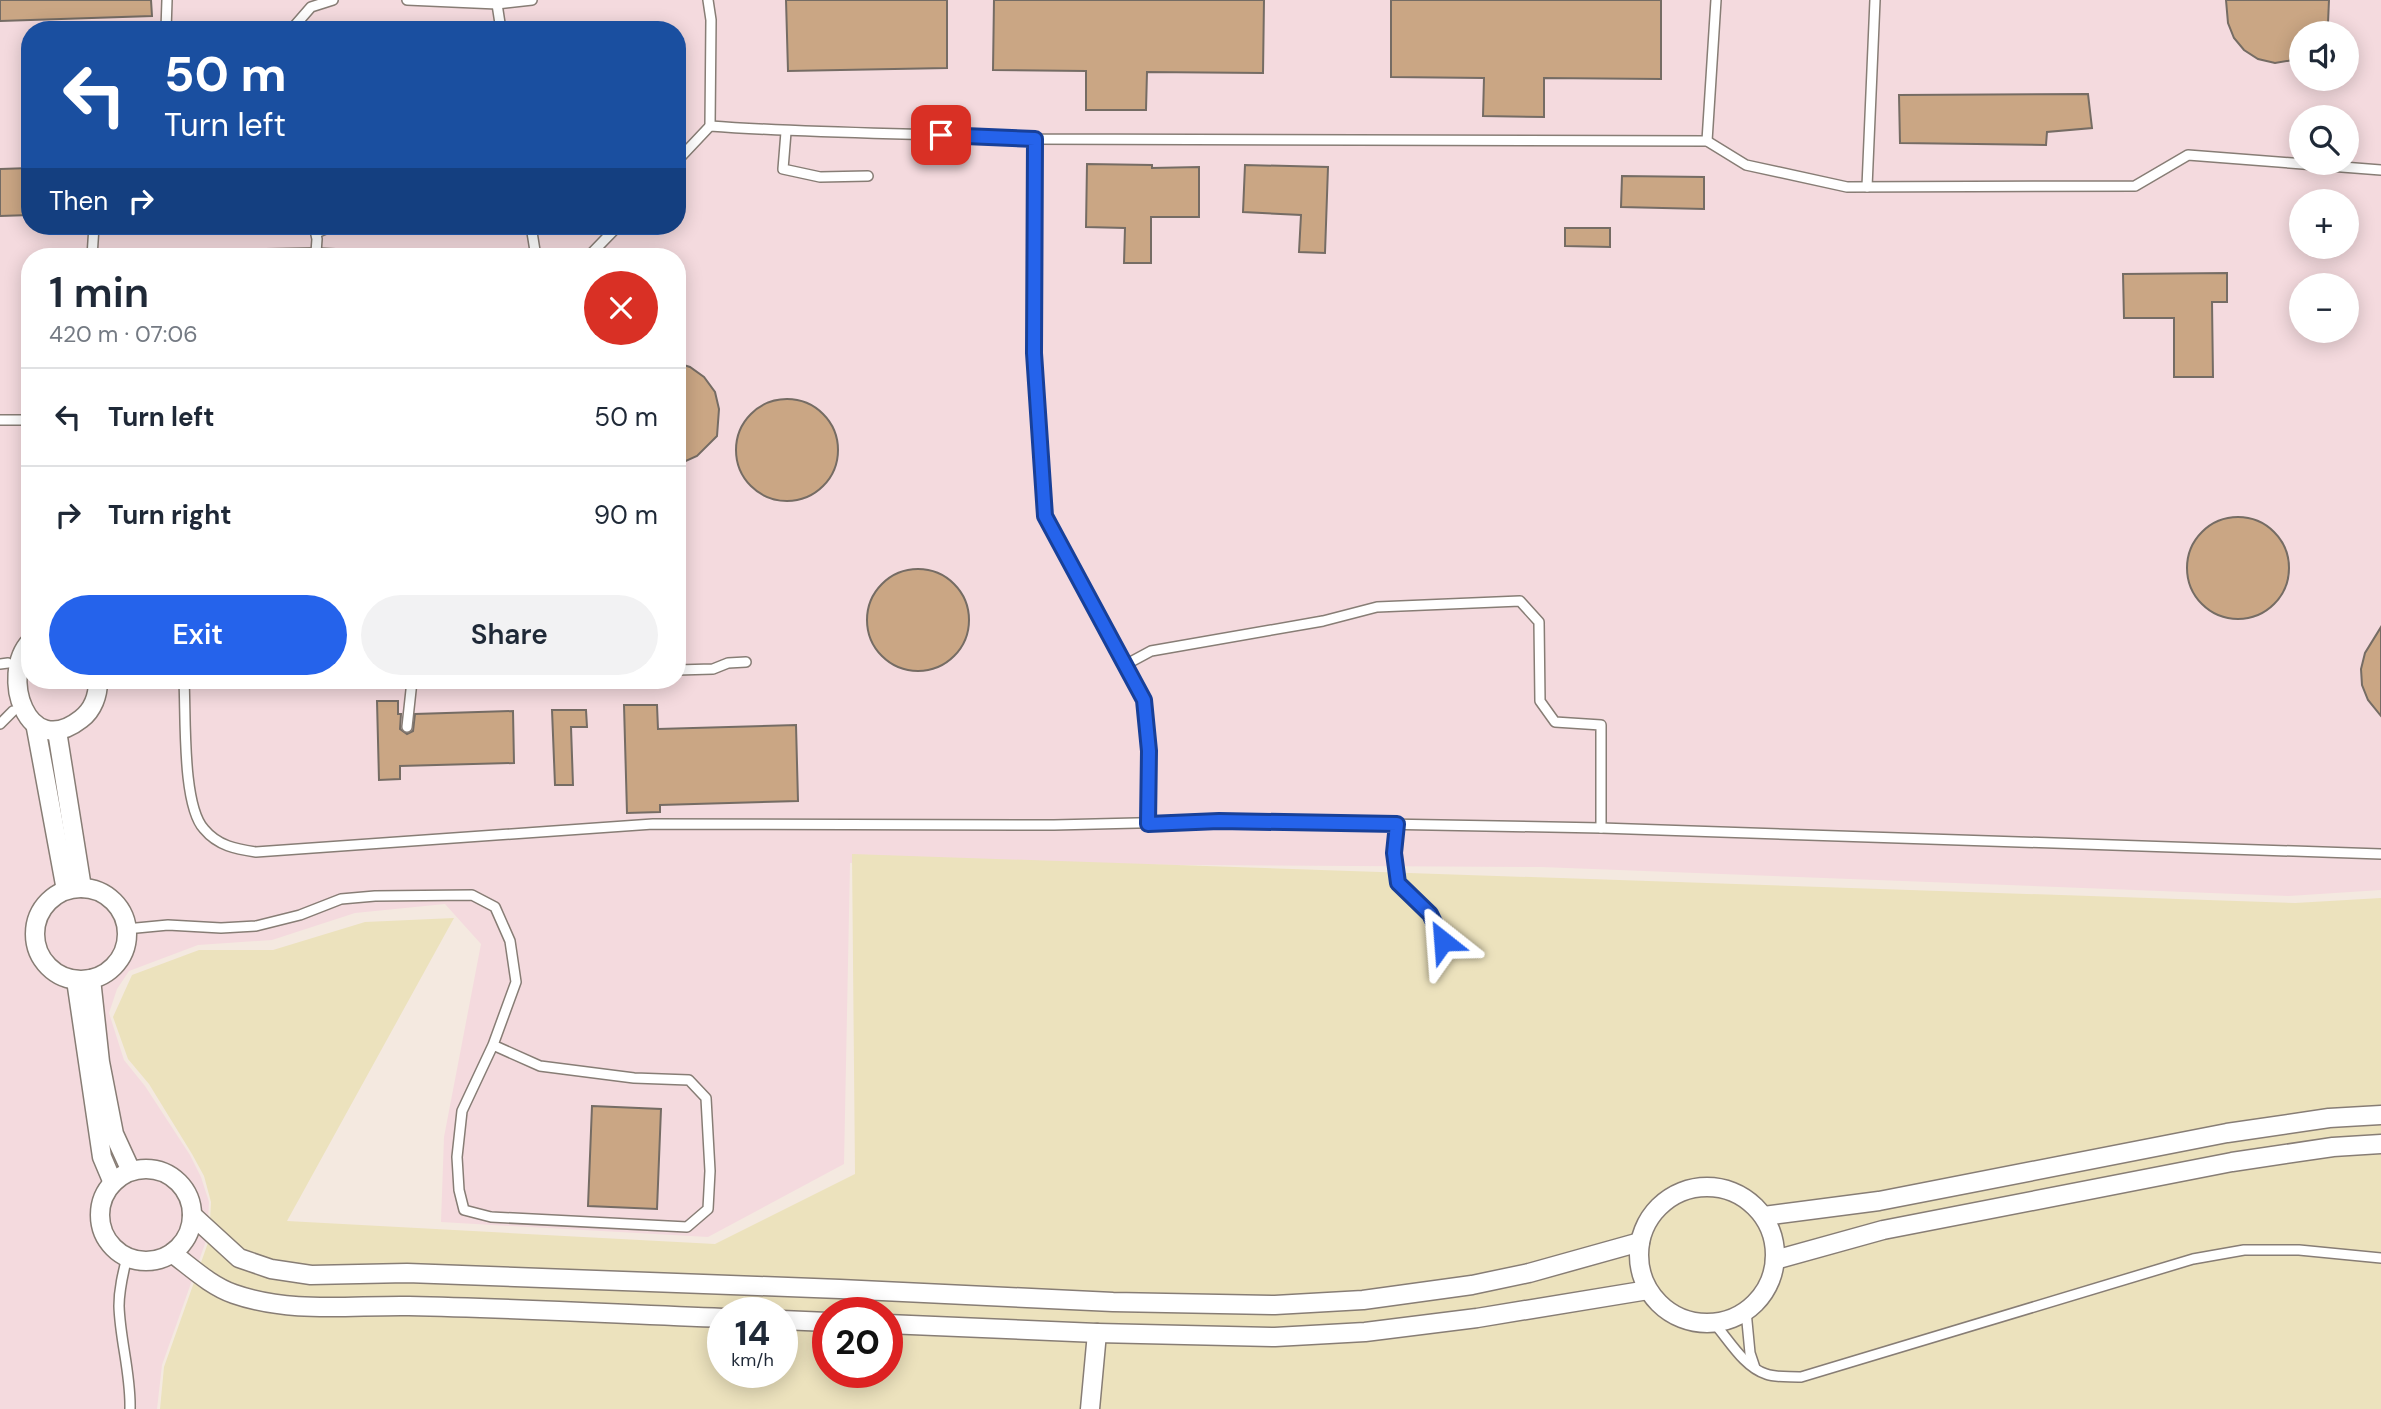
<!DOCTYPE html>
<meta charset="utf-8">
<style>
:root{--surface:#fff;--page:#f2f2f3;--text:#1f2937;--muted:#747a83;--line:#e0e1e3;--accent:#2563eb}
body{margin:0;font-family:"DM Sans",sans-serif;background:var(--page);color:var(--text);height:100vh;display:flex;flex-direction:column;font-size:26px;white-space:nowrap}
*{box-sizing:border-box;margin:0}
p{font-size:23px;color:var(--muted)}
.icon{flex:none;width:38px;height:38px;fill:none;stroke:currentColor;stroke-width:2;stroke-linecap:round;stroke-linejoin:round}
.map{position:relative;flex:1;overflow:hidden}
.drawer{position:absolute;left:21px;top:248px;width:665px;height:441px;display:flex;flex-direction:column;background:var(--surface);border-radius:28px;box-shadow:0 4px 18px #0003}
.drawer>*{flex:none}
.top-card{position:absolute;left:21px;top:21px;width:665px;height:214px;border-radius:28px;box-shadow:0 4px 18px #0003;background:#1a4fa0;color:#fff;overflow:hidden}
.controls{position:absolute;left:2289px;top:21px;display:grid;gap:14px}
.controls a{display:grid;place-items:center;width:70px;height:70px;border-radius:50%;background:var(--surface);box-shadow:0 4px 18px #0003;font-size:35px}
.speed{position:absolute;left:707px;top:1297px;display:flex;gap:14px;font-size:35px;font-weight:700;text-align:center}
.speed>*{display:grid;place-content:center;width:91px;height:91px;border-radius:50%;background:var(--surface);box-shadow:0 4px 18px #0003;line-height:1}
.speed small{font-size:18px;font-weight:400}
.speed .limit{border:10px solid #d22;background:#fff;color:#111}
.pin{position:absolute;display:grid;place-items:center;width:60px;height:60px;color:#fff;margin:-30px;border-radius:14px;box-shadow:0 4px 10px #0006}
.me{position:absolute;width:77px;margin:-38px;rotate:332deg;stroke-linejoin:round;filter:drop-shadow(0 0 5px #0008)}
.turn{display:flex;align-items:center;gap:24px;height:147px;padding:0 28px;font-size:32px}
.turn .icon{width:91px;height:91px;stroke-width:2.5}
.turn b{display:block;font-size:49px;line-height:60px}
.then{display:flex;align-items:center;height:66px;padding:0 28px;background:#0003;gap:14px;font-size:26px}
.round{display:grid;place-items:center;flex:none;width:74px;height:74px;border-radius:37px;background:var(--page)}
.overview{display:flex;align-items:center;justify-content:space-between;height:119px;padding:0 28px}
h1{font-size:42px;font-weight:600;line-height:52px}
.cta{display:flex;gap:14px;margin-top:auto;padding:14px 28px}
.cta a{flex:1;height:80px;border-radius:42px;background:var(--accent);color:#fff;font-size:28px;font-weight:600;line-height:80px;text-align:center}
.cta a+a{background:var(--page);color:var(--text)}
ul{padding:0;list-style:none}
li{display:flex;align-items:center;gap:21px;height:98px;padding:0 28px;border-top:2px solid var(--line)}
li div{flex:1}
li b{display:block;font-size:26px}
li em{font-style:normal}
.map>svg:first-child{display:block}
</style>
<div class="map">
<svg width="2381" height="1409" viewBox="0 0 2381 1409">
<rect width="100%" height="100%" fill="#f4e9e0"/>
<path fill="#f4dade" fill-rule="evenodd" d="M0,0H2381V890L2289,896L1541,867L850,863L844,1164L708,1237L441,1222L444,1137L481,944L445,904L355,913L272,940L198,945L129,971L117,989L109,1013L124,1060L145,1086L190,1155L201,1177L209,1202L207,1238L162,1365L157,1409H0ZM30,30H677V226H30ZM2301,33H2347V79H2301ZM2301,117H2347V163H2301ZM2301,201H2347V247H2301ZM30,257H677V681H30ZM2301,285H2347V331H2301Z"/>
<path fill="#ece2bd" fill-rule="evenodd" d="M852,854L2295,903L2381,898V1409H160L164,1367L209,1240L211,1202L204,1176L192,1154L149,1084L128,1059L113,1017L132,975L199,950H273L365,922L454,918L287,1221L715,1244L855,1174ZM723,1312H782V1372H723ZM828,1312H887V1372H828Z"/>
<g fill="#caa684" stroke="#756c64" stroke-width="2">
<polygon points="0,0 151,0 152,16 0,21"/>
<polygon points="786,0 947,0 947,68 788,71"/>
<polygon points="994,0 1264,0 1263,73 1147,72 1146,110 1086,110 1086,71 993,70"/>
<polygon points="1391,0 1661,0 1661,79 1544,78 1544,117 1483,116 1484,78 1391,77"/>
<polygon points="2226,0 2329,0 2328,23 2323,33 2301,33 2301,56 2293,60 2275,63 2258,59 2244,50 2234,38 2228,23"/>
<polygon points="2088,94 2092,128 2047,132 2046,145 1900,143 1899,95"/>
<polygon points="1087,164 1152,165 1152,168 1199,167 1199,217 1151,217 1151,263 1124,263 1125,228 1086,227"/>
<polygon points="1245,165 1328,167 1325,253 1299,252 1301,215 1243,212"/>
<polygon points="30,168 30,215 0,216 0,169"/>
<polygon points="1622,176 1704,177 1704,209 1621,207"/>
<polygon points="1565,228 1610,228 1610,247 1565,246"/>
<polygon points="2227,273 2227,302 2212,302 2213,377 2174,377 2174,318 2124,318 2123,274"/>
<polygon points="677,363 690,367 704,377 715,392 719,409 717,436 697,456 677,465"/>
<circle cx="787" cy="450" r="51"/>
<circle cx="2238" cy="568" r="51"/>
<circle cx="918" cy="620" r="51"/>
<polygon points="2381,627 2381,716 2368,700 2362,685 2361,669 2365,653"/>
<polygon points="377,701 398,701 398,714 401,714 400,729 407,734 413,731 415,714 513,711 514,763 400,766 400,779 379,780"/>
<polygon points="624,705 657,705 658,729 796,725 798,801 660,805 660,812 627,813"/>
<polygon points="552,710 586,710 587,727 571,727 573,785 555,785"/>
<polygon points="592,1106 661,1109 657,1209 588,1206"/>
</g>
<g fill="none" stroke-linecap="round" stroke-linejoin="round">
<g stroke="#877d75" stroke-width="12">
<g id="lane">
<polyline points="407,0 497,4 532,0"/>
<polyline points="708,0 711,20 710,126"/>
<polyline points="497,4 501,30"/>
<polyline points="166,30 167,0"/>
<polyline points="291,30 311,7 333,0"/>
<polyline points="786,132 783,169 820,177 868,176"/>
<polyline points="1035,139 1034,353 1045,516 1125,665 1151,651 1323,621 1377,607 1520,601 1539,622 1540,701 1555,722 1601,725 1601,828"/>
<polyline points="1707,141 1716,0"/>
<path d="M677,161L710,126C818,134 927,133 1035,139L1707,141L1746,165L1847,187L2135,186L2188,155L2381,170"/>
<polyline points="1867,187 1875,0"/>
<polyline points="314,226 317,239 316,253"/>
<polyline points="531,226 536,257"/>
<polyline points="316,233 333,226"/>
<polyline points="92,257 94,226"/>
<polyline points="135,257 316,253 394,257"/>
<polyline points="588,257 618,226"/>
<polyline points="0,420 30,420"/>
<polyline points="0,664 8,663"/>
<polyline points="1125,665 1144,700 1148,751 1148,824"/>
<polyline points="677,670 713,669 728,663 746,662"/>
<polyline points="178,681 209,681"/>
<path d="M184,681C186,716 182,805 204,829C218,846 236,849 256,852L653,824L1054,825L1219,821L1601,828L2381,854"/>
<polyline points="0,724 13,711"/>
<polyline points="407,727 412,681"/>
<polyline points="1397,824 1394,854 1398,883 1430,914 1443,941 1438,966"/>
<polyline points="126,929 168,925 221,928 256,926 300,915 341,899 375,896 472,895 495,907 510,941 516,982 493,1045 462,1111 457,1157 459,1190 464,1210 491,1217 687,1227 708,1209 710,1171 706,1098 689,1080 634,1078 540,1066 493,1045"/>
<path d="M127,1257C123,1273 119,1289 119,1306C120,1340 131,1374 130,1409"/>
<polyline points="1746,1311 1750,1353 1755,1368"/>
<path d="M1714,1323C1729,1340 1744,1367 1766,1374C1777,1378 1790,1376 1801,1377L2193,1259L2244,1250H2299L2381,1258"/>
</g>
</g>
<g stroke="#877d75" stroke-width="21">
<g id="street">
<path d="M30,642C0,674 26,762 81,719C93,710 98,695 98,681"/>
<polyline points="36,728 66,890"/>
<polyline points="57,731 82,888"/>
<circle cx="81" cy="934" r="46"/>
<polyline points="91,979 100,1062 114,1134 131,1171"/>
<polyline points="76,980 102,1157 113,1183"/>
<circle cx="146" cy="1215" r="46"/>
<circle cx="1707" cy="1255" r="68"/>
<polyline points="192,1215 239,1258 271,1269 311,1275 407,1273 840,1289 1113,1302 1275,1305 1363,1300 1472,1285 1529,1273 1640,1242"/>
<polyline points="1764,1216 1879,1201 2227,1133 2329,1118 2381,1115"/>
<path d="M172,1253C192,1268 211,1286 234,1294C291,1314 350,1305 409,1306C513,1308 618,1314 723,1318"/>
<polyline points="1775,1260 1883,1230 2232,1162 2333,1147 2381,1144"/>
<polyline points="782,1320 828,1322"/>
<polyline points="887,1324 1097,1333 1275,1337 1365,1332 1477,1318 1648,1290"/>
<polyline points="1090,1409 1097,1333"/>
</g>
</g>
<use href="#lane" stroke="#fff" stroke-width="9"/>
<use href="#street" stroke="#fff" stroke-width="18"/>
</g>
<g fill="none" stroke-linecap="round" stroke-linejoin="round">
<g stroke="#184099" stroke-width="18">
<polyline id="route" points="941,135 1035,139 1034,353 1045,516 1144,700 1149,751 1148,824 1219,821 1397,824 1394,853 1398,883 1430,914 1443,941"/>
</g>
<use href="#route" stroke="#2563eb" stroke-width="12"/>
</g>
</svg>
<div class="controls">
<a><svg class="icon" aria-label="sound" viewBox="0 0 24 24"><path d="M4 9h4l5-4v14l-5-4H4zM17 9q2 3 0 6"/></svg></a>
<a><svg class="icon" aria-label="search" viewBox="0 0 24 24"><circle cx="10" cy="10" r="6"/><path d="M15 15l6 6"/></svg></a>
<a>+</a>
<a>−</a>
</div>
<div class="speed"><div>14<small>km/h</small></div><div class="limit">20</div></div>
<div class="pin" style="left:941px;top:135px;background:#d93025"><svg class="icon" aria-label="arrive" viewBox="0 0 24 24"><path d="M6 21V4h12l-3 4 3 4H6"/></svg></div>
<svg class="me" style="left:1443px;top:941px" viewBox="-20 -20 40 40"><path d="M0-17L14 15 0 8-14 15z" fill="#2563eb" stroke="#fff" stroke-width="4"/></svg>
<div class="top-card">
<div class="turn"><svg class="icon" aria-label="left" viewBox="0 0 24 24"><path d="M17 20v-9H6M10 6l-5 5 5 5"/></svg><div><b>50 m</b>Turn left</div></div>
<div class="then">Then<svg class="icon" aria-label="right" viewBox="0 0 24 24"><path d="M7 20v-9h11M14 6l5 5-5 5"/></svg></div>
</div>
<section class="drawer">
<div class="overview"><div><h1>1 min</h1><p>420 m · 07:06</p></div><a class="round" style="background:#d93025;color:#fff"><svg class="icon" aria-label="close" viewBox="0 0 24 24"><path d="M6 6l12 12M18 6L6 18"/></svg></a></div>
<ul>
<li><svg class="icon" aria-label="left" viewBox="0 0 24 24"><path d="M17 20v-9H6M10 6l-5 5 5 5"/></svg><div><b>Turn left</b></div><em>50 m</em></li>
<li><svg class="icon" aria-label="right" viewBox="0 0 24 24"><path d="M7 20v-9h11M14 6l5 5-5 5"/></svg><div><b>Turn right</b></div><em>90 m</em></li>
</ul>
<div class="cta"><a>Exit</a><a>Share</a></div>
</section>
</div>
